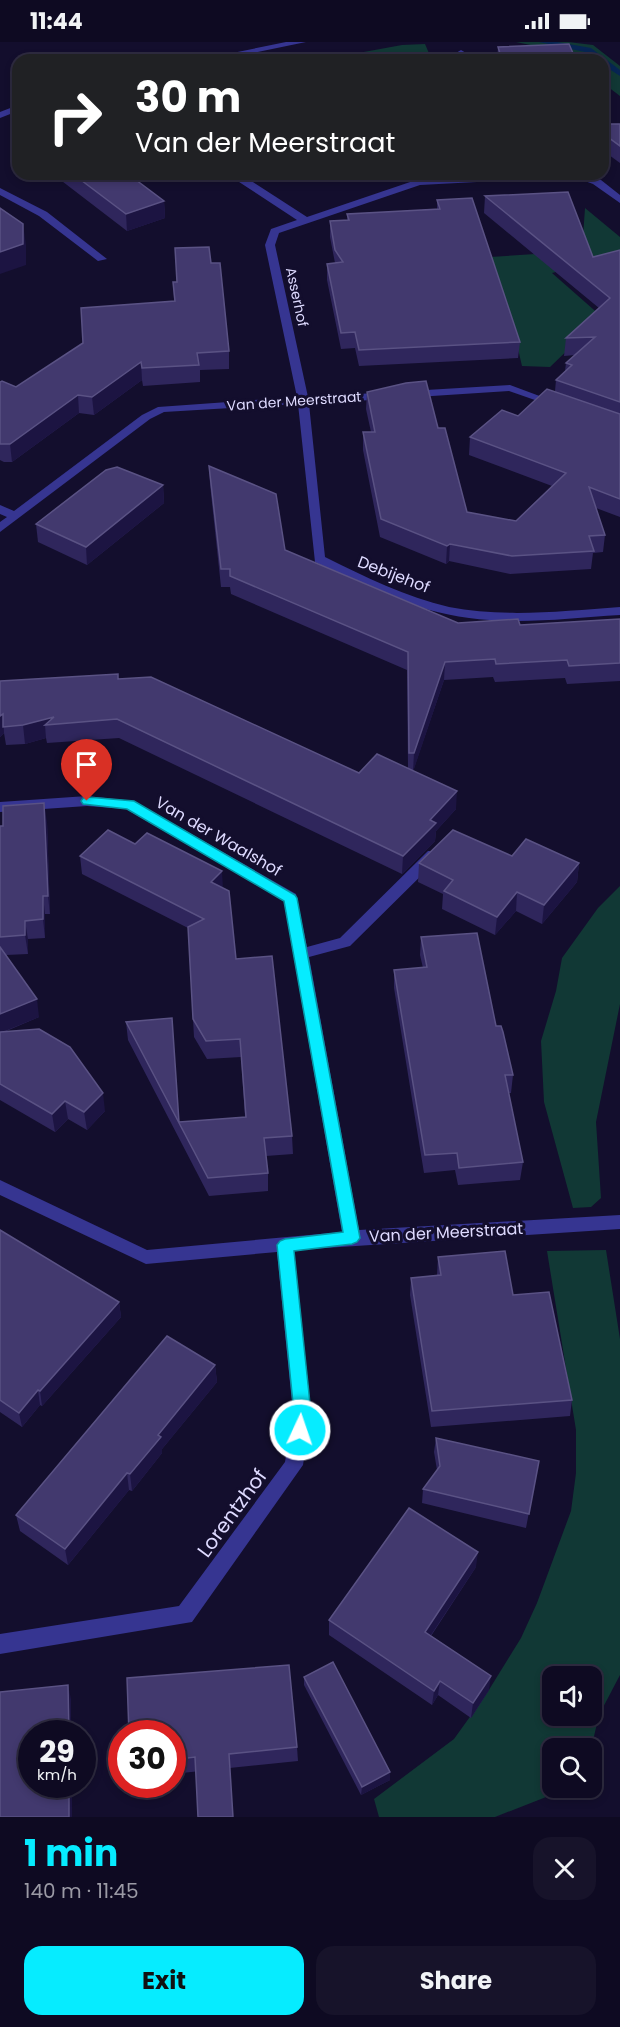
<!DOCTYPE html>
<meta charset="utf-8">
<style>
:root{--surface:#0e0a22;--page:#17132a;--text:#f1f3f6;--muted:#9b9aa5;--line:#2e2b40;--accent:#06ecff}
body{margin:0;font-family:Poppins,sans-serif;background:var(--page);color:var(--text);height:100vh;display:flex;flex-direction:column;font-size:22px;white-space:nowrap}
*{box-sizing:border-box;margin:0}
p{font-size:20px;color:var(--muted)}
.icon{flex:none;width:33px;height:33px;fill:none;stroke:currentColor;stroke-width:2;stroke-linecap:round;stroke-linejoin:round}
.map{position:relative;height:1775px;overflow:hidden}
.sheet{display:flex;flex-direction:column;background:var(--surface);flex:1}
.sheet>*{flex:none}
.banner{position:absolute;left:12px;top:12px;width:597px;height:126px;border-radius:18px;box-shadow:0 3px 9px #0003,0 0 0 2px var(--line);background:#202124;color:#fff;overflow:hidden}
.buttons{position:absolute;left:542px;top:1624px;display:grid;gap:12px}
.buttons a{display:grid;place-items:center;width:60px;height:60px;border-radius:12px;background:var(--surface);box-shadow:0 3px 9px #0003,0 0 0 2px var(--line);font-size:30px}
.speed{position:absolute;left:18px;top:1678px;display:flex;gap:12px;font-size:30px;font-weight:700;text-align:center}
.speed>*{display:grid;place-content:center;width:78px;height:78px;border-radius:50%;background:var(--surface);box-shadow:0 3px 9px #0003,0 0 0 2px var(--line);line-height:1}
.speed small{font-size:15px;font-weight:400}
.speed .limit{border:9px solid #d22;background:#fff;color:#111}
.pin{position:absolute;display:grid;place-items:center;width:51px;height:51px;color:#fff;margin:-62px -26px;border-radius:50% 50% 50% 0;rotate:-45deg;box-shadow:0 0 6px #0007}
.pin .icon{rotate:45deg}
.me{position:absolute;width:66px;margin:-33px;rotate:3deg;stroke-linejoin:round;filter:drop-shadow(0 0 4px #0008)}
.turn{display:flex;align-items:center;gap:21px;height:126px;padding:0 24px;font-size:27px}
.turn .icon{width:78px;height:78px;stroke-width:2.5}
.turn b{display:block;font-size:42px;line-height:51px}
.round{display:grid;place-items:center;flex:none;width:63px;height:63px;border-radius:18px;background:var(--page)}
.overview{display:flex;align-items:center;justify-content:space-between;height:102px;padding:0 24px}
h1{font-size:36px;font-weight:700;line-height:45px;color:var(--accent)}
.cta{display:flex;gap:12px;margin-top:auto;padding:12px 24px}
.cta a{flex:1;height:69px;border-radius:18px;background:var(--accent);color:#111;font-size:24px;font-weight:700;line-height:69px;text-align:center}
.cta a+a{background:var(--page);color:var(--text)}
.status{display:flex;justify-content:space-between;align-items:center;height:42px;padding:0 30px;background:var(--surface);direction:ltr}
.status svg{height:16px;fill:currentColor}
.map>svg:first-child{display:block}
</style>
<div class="status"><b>11:44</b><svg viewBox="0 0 49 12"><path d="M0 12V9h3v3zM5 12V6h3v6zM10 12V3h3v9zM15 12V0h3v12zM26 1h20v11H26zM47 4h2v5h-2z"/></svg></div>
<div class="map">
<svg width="620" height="1775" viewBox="0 0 620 1775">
<rect width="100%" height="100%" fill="#130e2d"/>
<g fill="#113835" fill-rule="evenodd">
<polygon points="516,0 568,0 593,3 620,24 620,54 603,41 603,18 572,18 554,8"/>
<polygon points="425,2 431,16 320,18 402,3"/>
<polygon points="585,166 620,195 620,213 552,231 602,275 550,325 522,324 507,260 455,262 443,218 582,209"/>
<polygon points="620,844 620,962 596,1080 601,1156 591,1165 573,1166 544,1060 541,999 556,949 562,916 598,866"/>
<path d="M606,1208L620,1297V1633L599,1673L591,1707H552V1746H569L495,1775H379L374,1757L454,1697L487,1651L521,1596L537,1561L571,1469L576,1431V1388L547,1209ZM552,1635H591V1674H552Z"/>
</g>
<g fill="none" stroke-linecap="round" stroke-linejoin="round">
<polygon fill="#072553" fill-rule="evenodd" points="539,0 557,0 591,6 620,28 620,34 603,23 603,18 596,18 585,10"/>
<g fill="#363591" fill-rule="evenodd">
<polygon points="286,0 306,0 218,18 198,18"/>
<polygon points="461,8 466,11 468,18 458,18 456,11"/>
<polygon points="18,63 18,69 0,76 0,70"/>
<path d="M235,132H245V135L307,175L419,137L517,132H584L601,138L620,153V161L593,142L574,135L420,143L279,191L275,203L308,355L510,343L561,362L555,365L509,349L309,362L325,515C365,535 406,555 449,565C505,576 564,569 620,565V573C570,576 519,583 469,576C414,569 363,544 315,520L298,362L164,370L150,377L0,490V480L7,475L0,472V463L14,469L142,373L158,365L297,355L265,203L271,187L297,178L236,138Z"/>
<polygon points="0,146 47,170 107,217 98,219 39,174 0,153"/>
<polygon points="87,754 134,759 296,852 307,905 340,896 428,809 438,809 440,813 438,817 350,904 309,915 359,1188 620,1173 620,1187 294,1208 311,1371 303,1423 192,1580 0,1612 0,1592 179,1564 285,1420 293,1371 277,1210 146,1222 0,1153 0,1138 147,1208 342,1190 284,859 126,767 87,764 0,770 0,760"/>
</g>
</g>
<g fill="#2f265c">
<polygon points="498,5 576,18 497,18"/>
<polygon points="603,82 620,82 620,121 609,113 609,115 603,115"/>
<polygon points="54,132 128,132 164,159 165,176 127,189 54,133"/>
<polygon points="485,154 593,215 620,208 620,475 596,466 605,493 603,510 593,511 591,527 510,532 449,519 446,522 380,495 363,408 363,390 371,390 366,367 367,350 438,386 467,470 516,479 552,444 469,413 470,395 518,374 555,349 556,338 565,329 566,321 575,313 564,314 566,296 599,266 484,171"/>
<polygon points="437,158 520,300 518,316 359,324 355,306 341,307 327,238 327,222 335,221 330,195 330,179 347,178 347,172 437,167"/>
<polygon points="175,206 211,221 229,309 229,327 200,328 200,340 143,344 142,338 94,373 79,371 12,420 4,420 0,418 0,340 16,345 174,259 173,240 177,240"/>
<polygon points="209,424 285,508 458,581 520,583 620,577 620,639 567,642 565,636 495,640 493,635 444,638 413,729 456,767 436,789 435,799 402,832 119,696 47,701 46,696 25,702 6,703 4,691 0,695 0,639 119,637 359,731 408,726 407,628 231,552 230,545 221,545 210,442"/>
<polygon points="163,443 164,461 87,523 38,500 36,482"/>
<polygon points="47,780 50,872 45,872 45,896 28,897 28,912 6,913 39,975 4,990 105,1069 87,1088 68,1077 55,1090 0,1058 0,784"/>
<polygon points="80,814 223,846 236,917 292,1094 293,1112 266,1114 268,1131 268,1149 209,1154 128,998 126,980 179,1080 245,1075 241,1015 207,1017 194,995 188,886 82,832"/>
<polygon points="512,814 579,821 577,840 542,882 516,869 495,893 442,867 443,852 418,840 419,821"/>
<polygon points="421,895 496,984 513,1033 511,1051 508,1051 523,1120 520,1138 458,1143 455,1128 424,1131 394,946 394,928 423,926 420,913"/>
<polygon points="0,1188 119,1260 121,1275 42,1364 40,1363 22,1385 0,1370"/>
<polygon points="438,1215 513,1253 572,1358 570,1374 431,1385 410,1253 411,1236 437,1233"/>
<polygon points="215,1323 217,1340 162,1407 162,1411 132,1449 129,1448 68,1523 20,1489 16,1473"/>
<polygon points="436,1396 536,1433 526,1486 422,1461 423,1447 437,1428 434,1410"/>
<polygon points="476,1525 431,1594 489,1648 471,1676 438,1653 432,1663 329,1593 329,1578"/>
<polygon points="304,1635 390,1738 361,1753 304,1643"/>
<polygon points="172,1692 297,1705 298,1719 172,1732"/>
</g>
<g fill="#1c1442">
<polygon points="164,159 165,176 127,189 126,172"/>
<polygon points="23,182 26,203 26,223 0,232 0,210"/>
<polygon points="141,320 142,338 94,373 92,355"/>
<polygon points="78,353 79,371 12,420 10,402"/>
<polygon points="163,443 164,461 87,523 86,505"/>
<polygon points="450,502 449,519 446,522 447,504"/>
<polygon points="445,620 444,638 413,730 414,711"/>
<polygon points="3,672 4,691 0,695 0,674"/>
<polygon points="54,675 45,683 46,696 25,702 23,683"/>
<polygon points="457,749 456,767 436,789 435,799 402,832 403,814 430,778"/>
<polygon points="44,761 47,780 50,872 48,854"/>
<polygon points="579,821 577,840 542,882 544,863"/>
<polygon points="222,829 223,847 211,840"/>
<polygon points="517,850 516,869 495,893 497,875"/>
<polygon points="43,854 45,872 45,896 43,877"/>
<polygon points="25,879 28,897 28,912 25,893"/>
<polygon points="37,957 39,975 0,991 0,972"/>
<polygon points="103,1051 105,1069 87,1088 84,1070"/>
<polygon points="65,1059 68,1077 55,1090 52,1072"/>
<polygon points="119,1260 121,1275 42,1364 40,1349"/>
<polygon points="215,1323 217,1340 162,1407 162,1411 132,1449 130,1432 158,1393"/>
<polygon points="38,1348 40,1363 22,1385 19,1371"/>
<polygon points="127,1431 129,1448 68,1523 65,1507"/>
<polygon points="478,1510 476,1525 423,1605 425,1590"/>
<polygon points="491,1634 489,1648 471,1676 473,1661"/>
<polygon points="440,1639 438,1653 432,1663 434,1649"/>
<polygon points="68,1643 71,1657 71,1692 69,1692"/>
<polygon points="390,1730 390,1738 361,1753 362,1745"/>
<rect x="69" y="1743" width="3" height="32"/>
</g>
<g fill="#42396e" stroke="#5a5284" stroke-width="1.5">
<polygon points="569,2 576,18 502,18 498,5"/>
<polygon points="603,82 620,82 620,104 609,96 610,99 603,99"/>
<polygon points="73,132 128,132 164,159 126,172"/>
<polygon points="568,150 593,215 620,208 620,360 556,338 572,323 566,321 595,295 566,296 610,256 485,154"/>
<polygon points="472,156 520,300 359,308 355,290 341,291 327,222 343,220 335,208 330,179 349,178 347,172 440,167 437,158"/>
<polygon points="0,166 23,182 23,202 0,210"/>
<polygon points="209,205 211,221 220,221 229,309 197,311 199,323 142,326 141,320 92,355 78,353 10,402 0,402 0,340 2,339 16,345 83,301 81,266 175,259 173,240 177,240 175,206"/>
<polygon points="426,339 438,386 445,386 467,470 516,479 566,431 470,395 502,368 518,374 547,347 620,372 620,457 589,445 605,493 589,494 594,509 512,514 450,502 447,504 381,477 363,390 375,390 367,350 406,341"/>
<polygon points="209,424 276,452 285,508 458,581 518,577 520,583 620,577 620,621 569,624 567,618 496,622 495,617 445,620 414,711 409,711 408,610 230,534 230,527 221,527"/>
<polygon points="117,425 163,443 86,505 36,482 106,428"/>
<polygon points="118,632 118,637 151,635 359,731 377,712 457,749 430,778 436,781 403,814 117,677 45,683 54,675 23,683 3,685 3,672 0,674 0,639"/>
<polygon points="44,761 48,854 43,854 43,877 25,879 25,893 0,895 0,784 3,784 3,764"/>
<polygon points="108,788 135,802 147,791 222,829 211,840 229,849 236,917 272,914 292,1094 264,1096 268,1131 208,1136 126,980 172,976 179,1080 246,1075 240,997 206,999 193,977 188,885 204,877 80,814"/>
<polygon points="453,788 512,814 526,797 579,821 544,863 517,850 497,875 444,849 453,838 419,821"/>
<polygon points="477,891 496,984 501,984 503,990 513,1033 505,1033 523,1120 459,1126 457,1111 425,1113 394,928 427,925 421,895"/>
<polygon points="0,905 37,957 0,972"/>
<polygon points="39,987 70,1005 103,1051 84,1070 65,1059 52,1072 0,1042 0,990"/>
<polygon points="0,1188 119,1260 40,1349 38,1348 19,1371 0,1358"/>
<polygon points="505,1209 513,1253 549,1250 572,1358 432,1369 411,1236 441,1233 438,1215"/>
<polygon points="167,1294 215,1323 158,1393 161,1395 130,1432 127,1431 65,1507 16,1473"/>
<polygon points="436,1396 539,1419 529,1472 423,1447 440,1424"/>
<polygon points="409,1466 478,1510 425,1590 491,1634 473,1661 440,1639 434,1649 329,1578"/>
<polygon points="333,1620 390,1730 362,1745 304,1635"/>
<polygon points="289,1623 297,1705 229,1712 233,1775 198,1775 195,1715 172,1718 172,1692 129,1692 127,1636"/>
<polygon points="68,1643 69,1692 32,1692 32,1743 69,1743 69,1775 0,1775 0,1650"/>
</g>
<polygon fill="#06ecff" stroke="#0499a6" stroke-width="1.5" points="87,755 134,759 295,853 297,856 360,1196 357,1200 352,1202 294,1209 311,1371 306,1394 300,1396 294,1394 291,1388 294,1371 277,1203 280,1199 285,1197 343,1190 284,859 127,767 83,762 81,759 83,756"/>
<g text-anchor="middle" stroke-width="6" stroke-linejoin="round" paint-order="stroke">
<g font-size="14" fill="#dedaff" stroke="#130e2d">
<text transform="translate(297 255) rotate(78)" y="5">Asserhof</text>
<text transform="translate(294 359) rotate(-4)" y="5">Van der Meerstraat</text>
</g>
<g font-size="16" fill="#dedaff" stroke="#130e2d">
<text transform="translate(394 532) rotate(21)" y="6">Debijehof</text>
<text transform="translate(219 794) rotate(30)" y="6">Van der Waalshof</text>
<text transform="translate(446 1190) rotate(-3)" y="6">Van der Meerstraat</text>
</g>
<g font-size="20" fill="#dedaff" stroke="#130e2d">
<text transform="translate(232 1471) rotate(-54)" y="7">Lorentzhof</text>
</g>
</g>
</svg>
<div class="buttons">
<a><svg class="icon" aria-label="sound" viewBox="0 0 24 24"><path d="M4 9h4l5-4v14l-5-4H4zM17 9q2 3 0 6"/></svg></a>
<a><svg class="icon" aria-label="search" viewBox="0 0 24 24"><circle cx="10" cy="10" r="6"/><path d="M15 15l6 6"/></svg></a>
</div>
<div class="speed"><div>29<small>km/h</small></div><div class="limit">30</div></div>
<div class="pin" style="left:87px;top:759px;background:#d93025"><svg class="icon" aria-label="arrive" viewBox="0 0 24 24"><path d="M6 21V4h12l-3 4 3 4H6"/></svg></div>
<svg class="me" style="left:300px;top:1388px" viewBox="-20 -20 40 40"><circle r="17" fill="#06ecff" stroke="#fff" stroke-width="3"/><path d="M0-11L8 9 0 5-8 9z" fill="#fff"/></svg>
<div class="banner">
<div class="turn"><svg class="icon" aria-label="right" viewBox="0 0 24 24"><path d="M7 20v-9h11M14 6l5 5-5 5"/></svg><div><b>30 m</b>Van der Meerstraat</div></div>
</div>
</div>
<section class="sheet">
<div class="overview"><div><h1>1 min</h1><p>140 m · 11:45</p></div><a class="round"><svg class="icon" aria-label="close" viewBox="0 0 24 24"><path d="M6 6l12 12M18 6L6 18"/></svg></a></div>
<div class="cta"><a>Exit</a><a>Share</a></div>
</section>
